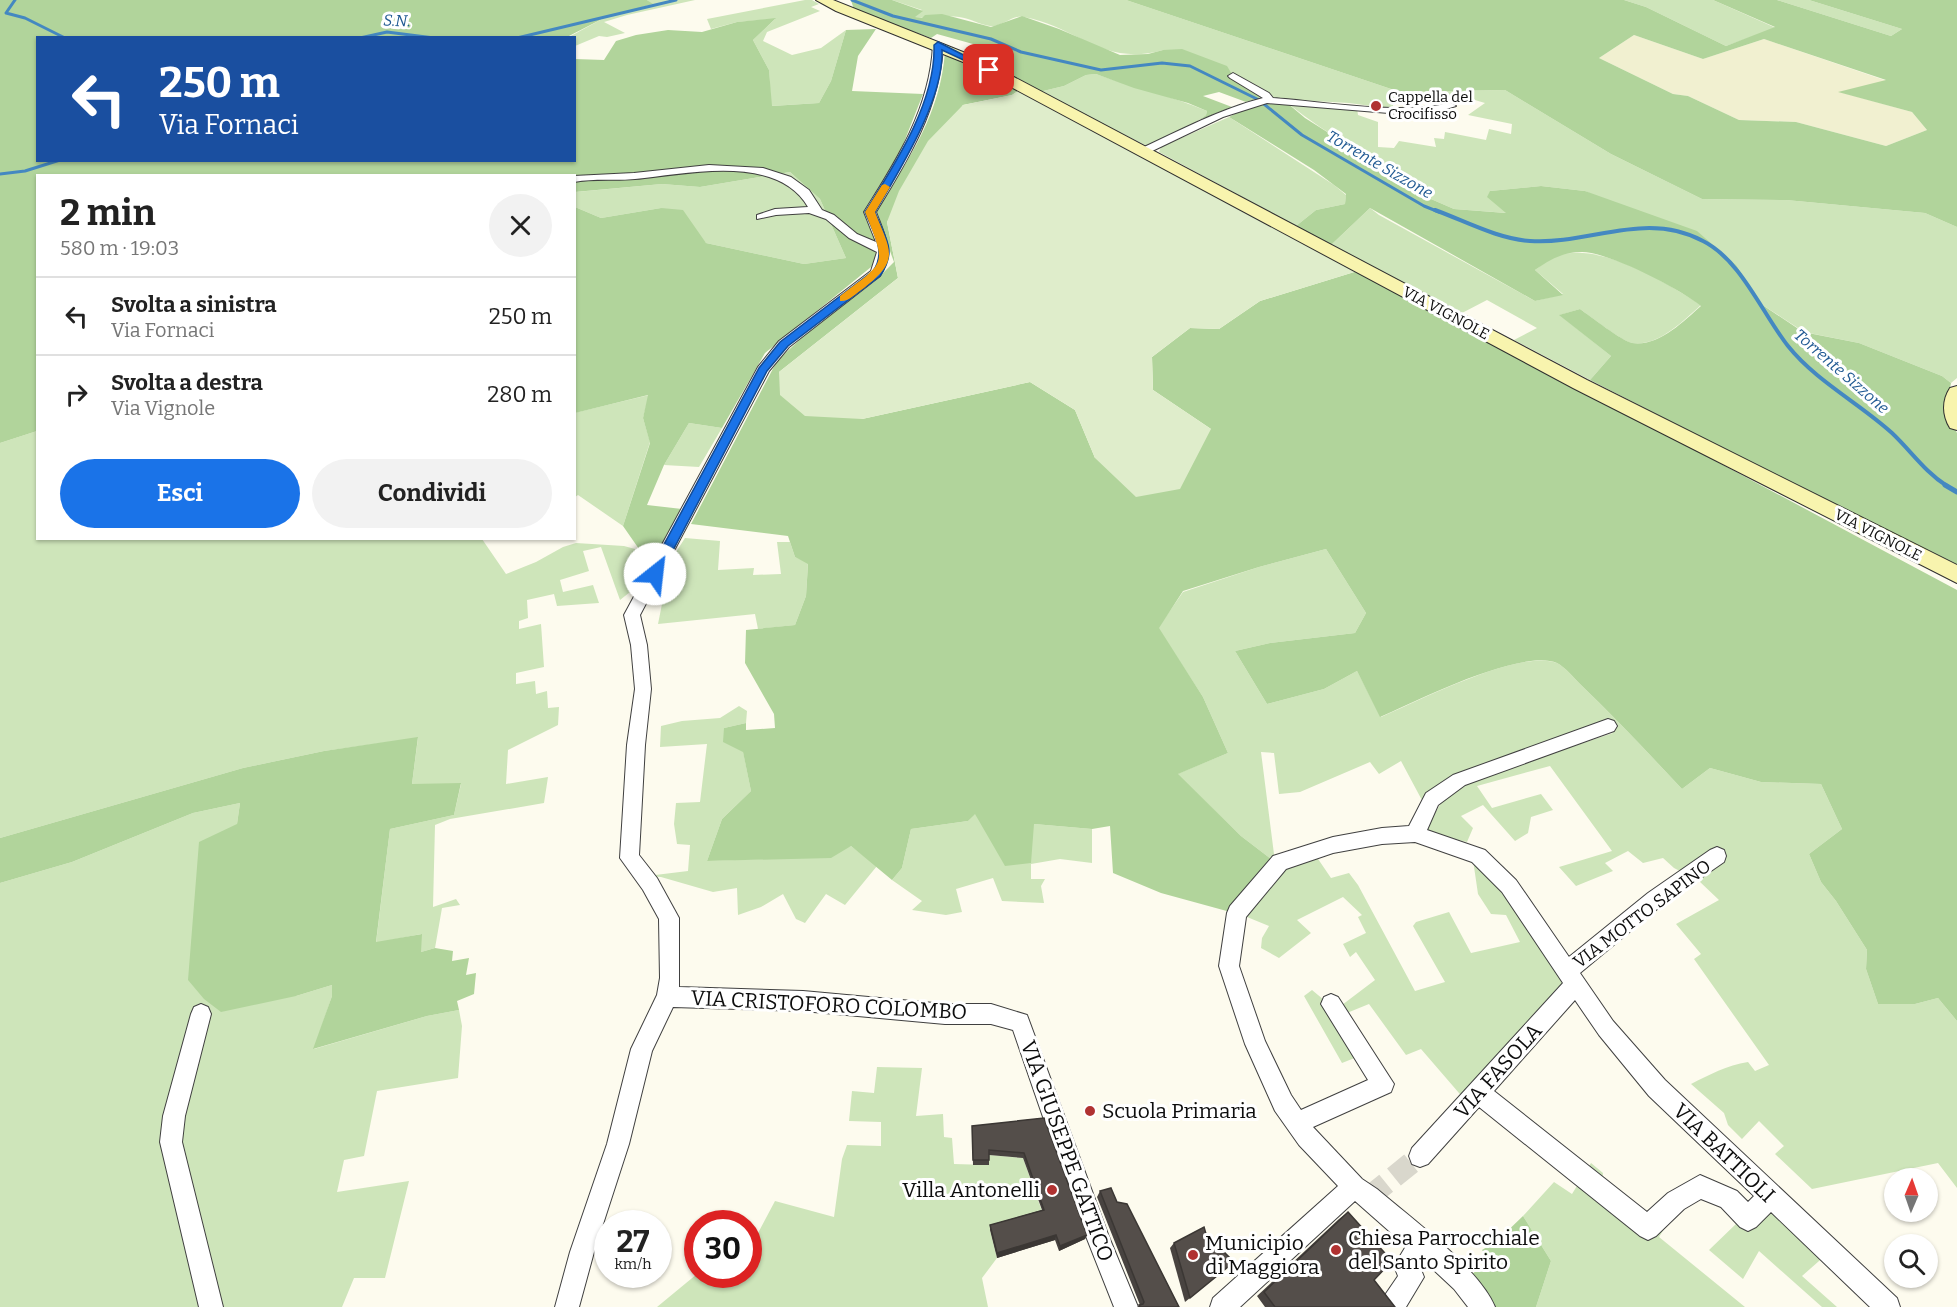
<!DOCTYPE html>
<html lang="it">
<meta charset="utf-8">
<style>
:root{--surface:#fff;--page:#f2f2f2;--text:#222;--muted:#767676;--line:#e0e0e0;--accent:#1a73e8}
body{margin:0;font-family:Bitter,serif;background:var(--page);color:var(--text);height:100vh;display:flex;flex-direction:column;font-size:22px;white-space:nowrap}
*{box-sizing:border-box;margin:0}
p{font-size:20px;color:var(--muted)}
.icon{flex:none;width:33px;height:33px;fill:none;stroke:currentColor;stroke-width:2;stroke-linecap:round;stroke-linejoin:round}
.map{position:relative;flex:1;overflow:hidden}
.side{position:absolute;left:36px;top:174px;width:540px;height:366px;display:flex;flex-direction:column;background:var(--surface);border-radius:0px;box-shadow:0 2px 4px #0004}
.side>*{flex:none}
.top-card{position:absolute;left:36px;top:36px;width:540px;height:126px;border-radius:0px;box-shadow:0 2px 4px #0004;background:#1a4fa0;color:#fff;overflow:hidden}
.needle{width:39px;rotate:2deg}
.tools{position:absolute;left:1884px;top:1168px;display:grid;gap:12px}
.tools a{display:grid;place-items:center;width:54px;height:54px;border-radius:50%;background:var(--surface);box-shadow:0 2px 4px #0004;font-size:30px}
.speed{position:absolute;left:594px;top:1210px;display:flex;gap:12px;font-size:30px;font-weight:700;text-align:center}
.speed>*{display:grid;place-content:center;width:78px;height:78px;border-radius:50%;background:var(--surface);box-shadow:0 2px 4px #0004;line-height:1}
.speed small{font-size:15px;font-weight:400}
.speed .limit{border:9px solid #d22;background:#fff;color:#111}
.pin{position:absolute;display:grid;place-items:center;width:51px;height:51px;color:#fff;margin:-26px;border-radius:12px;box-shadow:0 3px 9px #0006}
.me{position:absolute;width:66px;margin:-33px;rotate:29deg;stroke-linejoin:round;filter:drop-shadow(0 0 4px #0008)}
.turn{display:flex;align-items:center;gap:21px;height:126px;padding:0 24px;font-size:27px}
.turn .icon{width:78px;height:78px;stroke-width:2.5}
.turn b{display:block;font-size:42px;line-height:51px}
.round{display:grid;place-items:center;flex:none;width:63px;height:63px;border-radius:32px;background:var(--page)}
.head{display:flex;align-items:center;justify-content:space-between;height:102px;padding:0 24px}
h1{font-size:36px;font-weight:700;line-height:45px}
.primary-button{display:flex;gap:12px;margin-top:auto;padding:12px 24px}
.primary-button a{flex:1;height:69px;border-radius:36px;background:var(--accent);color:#fff;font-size:24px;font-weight:700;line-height:69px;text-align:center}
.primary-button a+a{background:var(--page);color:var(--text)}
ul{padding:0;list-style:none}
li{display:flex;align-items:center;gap:18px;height:78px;padding:0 24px;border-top:2px solid var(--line)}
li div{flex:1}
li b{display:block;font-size:22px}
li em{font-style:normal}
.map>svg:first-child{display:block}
</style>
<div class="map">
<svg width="1957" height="1307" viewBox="0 0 1957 1307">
<rect width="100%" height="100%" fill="#fdfbee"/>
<polygon fill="#f1f0d0" points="1634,35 1703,59 1764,39 1887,81 1840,92 1912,112 1927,130 1886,146 1796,122 1739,120 1688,96 1673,94 1599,58"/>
<g fill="#cee5ba">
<polygon points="647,0 695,0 627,15 604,22 625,33 607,37 599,36 575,46 574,38 567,38 604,18 652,4"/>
<polygon points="805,0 812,0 819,4 811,7 820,11 767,32 763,41 792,55 821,48 846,30 831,81 819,103 771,106 769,70 753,40 775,19 737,22 711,29 707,19"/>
<path d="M892,0H1126L1400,92L1505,90L1611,154L1702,199L1786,200L1925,213L1957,227V378L1951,383L1942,376L1859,343L1804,332L1761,304L1737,266L1585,191L1541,186L1490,191L1507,213L1454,209L1424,196L1428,186C1377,163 1330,137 1286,102L1357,108L1358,115L1378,122V147L1394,148L1399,141L1436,147L1434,138L1444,139L1445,132L1486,140L1489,129L1511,134L1512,124L1468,115L1485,103L1458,95L1427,97L1423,95L1417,97L1421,100L1393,104V109L1349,103L1259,98L1261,94L1163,50C1103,67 1078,27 1024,17C1013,14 1001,28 990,26C980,25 970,18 959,17C944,14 929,20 914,17L922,10Z"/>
<polygon points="1624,0 1713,0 1776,28 1726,46 1646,7"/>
<polygon points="1777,0 1809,0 1902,29 1891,36"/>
<path d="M1096,74C1132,87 1172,96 1207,111L1206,115L1189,127L1147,146L1039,92L1064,86L1086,75Z"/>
<polygon points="1229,117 1334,185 1346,195 1345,204 1316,210 1296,226 1159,152 1161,147"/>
<polygon points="790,172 820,199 846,258 804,264 706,243 661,208 601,218 575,207 576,192 662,184 700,187"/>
<path d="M1370,208L1379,215L1535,301L1563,294L1535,270C1542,265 1550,257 1559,255C1603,243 1665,282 1701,305C1683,321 1658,347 1632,343C1623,342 1590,316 1580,309L1560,315L1611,356L1590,380L1514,340L1537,328L1487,300L1462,313L1331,245Z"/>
<polygon points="649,395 643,418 650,442 623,526 578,495 575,497 574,413"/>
<polygon points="689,423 722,428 699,467 664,465"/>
<polygon points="37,431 38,538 452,538 454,540 482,539 506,574 536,562 563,547 576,543 624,546 635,549 646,559 635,588 620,600 601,547 583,551 589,571 560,580 563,592 593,585 599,603 557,606 554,594 527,600 528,618 519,621 519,629 541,624 544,667 516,673 516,684 535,681 536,694 547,691 548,708 559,707 558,725 508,750 506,784 548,777 544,803 450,819 435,825 433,907 456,899 460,905 442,908 435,948 421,952 421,934 376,943 390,829 454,815 461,784 412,784 418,738 324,751 243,768 0,838 0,443"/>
<polygon points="685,538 720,541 718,570 754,568 753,575 781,574 777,542 790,542 795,557 808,563 806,596 795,625 758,629 755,614 658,624 663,599 646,599"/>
<path d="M1326,549L1366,613L1355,633L1270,643L1235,651L1267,704L1324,689L1357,671L1381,717C1416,702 1521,648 1557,663C1565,667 1574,678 1580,684C1616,718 1649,754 1682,789L1710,768L1761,782L1821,784L1842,829L1809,854L1821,882L1836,901L1867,950L1866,969L1878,1004H1915L1938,998L1957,1021V1188L1938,1163L1812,1189L1775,1154L1784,1146L1759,1121L1742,1139L1728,1125L1724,1113L1691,1084C1709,1075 1727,1065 1748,1062L1755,1071L1769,1065L1694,959L1701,954L1676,924L1719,900L1699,881L1674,868L1663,858L1643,863L1628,851L1605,863L1613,871L1576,886L1559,867L1612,851L1550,766L1477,786L1492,808L1541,794L1553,810L1531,817L1528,833L1515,841L1483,805L1461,816L1473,828L1467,842L1424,832L1441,803L1464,783L1613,733L1604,723L1457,774L1432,791L1424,804L1401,761L1379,774L1370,762L1300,792L1279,794L1274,753L1261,752L1275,862L1241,836L1177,774L1228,753L1203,697L1158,628L1183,592L1259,567Z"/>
<polygon points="739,706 747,711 746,723 724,728 743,751 751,791 722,819 707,861 792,858 851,846 877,866 845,905 826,894 805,923 796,919 783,894 761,907 738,915 737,888 713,892 661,877 647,876 688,871 690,845 677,844 674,824 676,803 700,802 707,744 660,747 661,726 682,721 720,718"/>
<polygon points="240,803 237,824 296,996 332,985 332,996 314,1049 427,1016 459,1010 462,1026 458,1078 377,1091 364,1156 344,1160 337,1192 409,1181 385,1278 354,1278 342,1307 0,1307 0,883 72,862 193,813"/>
<polygon points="975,813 1034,824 1092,829 1092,863 1060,859 1031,864 1031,879 1045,879 1041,886 1044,903 1002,901 993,878 956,889 962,912 946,915 912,910 922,901 892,880 902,868 911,829 968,821"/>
<polygon points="1316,856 1331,878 1349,873 1358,885 1415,991 1445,982 1413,926 1416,922 1449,912 1471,953 1520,942 1506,915 1491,914 1478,894 1473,860 1503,886 1571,984 1465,1100 1421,1049 1406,1055 1369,1004 1337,1017 1357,1057 1342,1063 1304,996 1312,990 1324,1000 1342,1005 1375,980 1356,952 1350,957 1343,944 1366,933 1358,917 1362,915 1343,897 1297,920 1311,933 1279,958 1261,948 1262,938 1269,926 1247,917 1283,868"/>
<polygon points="877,1067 922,1068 916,1116 943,1114 944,1137 952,1138 954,1164 988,1165 989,1155 1023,1158 1043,1214 990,1230 997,1258 982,1278 988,1307 657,1307 697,1274 748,1275 749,1250 775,1201 834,1217 842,1159 847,1145 881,1146 881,1122 849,1121 852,1091 874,1093"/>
<polygon points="1591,1163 1603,1173 1602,1183 1645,1220 1680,1204 1659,1237 1745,1307 1536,1307 1551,1261 1523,1216 1554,1182 1572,1194"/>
<polygon points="1765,1196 1827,1254 1802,1276 1837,1307 1822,1307 1759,1251 1743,1279 1709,1250"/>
</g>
<g fill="#b1d49b" fill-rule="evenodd">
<polygon points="0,0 647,0 653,4 604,18 567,37 38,38 38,160 574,160 575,59 604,60 616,41 636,35 668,30 702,32 737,22 776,18 753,40 769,70 772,106 819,103 831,81 846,30 876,29 858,56 852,91 923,94 893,170 866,213 876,236 876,263 765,353 722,428 689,423 664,465 647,505 682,509 662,551 639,549 623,526 650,443 643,418 648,395 575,413 575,207 601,218 661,208 683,210 706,243 804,264 846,258 820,199 790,172 700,187 662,184 575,192 574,176 38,176 37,431 0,443"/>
<polygon points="851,0 892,0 923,11 915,17 922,18 925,15 942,14 991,27 1022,16 1059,29 1120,55 1148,54 1163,50 1182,49 1227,66 1233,76 1261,94 1259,98 1246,102 1219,92 1203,96 1232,107 1199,120 1206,115 1207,111 1188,103 1134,88 1096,74 1086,75 1064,86 1039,92 968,53 976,48 973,44 937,34 931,38 854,10"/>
<path d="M1126,0H1624L1646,7L1726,46L1775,27L1713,0H1777L1891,36L1902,29L1809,0H1957V227L1925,213L1786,200L1702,199L1611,154L1505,90L1400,92ZM1634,35L1703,59L1764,39L1886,80L1838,92L1912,112L1927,130L1886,146L1796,122L1739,120L1688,96L1673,94L1599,58Z"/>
<path d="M945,51L1018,91L1012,95L963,105L887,222L898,278L779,372L862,419L1030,382L1075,410L1095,458L1211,429L1153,390L1152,357L1190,328L1219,329L1260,301L1364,269L1581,389L1957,590V1021L1938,998L1915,1004H1878L1866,969L1867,950L1836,901L1821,882L1809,854L1842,829L1821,784L1761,782L1710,768L1682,789C1649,754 1616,718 1580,684C1574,678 1565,667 1557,663C1521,648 1416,701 1380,717L1357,671L1324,689L1267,704L1235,651L1270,643L1355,633L1366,613L1326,549L1259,567L1183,591L1159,628L1203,697L1228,753L1178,774L1241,836L1275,862L1234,913L1161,893L1113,873L1110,826L1092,829L1034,824L1031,863L1005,866L975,814L968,821L911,829L902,868L892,880L851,846L831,858L707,861L722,819L751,791L743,752L723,742L724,728L746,723V730L775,728L774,714L745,663L746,630L795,625L806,596L808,564L795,557L788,536L691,524L777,361L810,330L875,281L894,262L875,210C909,161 941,112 945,51Z"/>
<path d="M1270,102H1286L1305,118L1370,159L1428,186L1424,196L1454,209L1506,213L1487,197L1490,191L1541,186L1585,191L1697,231L1737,266L1761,304L1803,332L1859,343L1942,376L1951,383L1946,410L1957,433V568L1590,380L1611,356L1559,315L1580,309C1590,316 1622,341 1632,343C1658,347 1683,322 1701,306C1680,289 1609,252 1582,252C1563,252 1551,259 1535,270L1563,295L1535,301L1370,208L1331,245L1296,226L1316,210L1345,204L1346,194L1314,170L1229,117L1244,109Z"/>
<polygon points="418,737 412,784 461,783 454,815 390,829 376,942 422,934 421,952 435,948 453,951 452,961 469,958 466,975 476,973 474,994 457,1001 459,1010 427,1016 313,1049 332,996 332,985 296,996 221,1012 204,999 188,980 199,842 237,824 240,803 193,813 72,862 0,883 0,838 243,768 324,751"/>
<polygon points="1523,1216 1551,1261 1536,1307 1490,1307 1467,1278 1490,1260 1482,1250 1498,1240"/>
</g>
<polygon fill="#dfedcb" points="1018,91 1364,269 1260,301 1219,329 1190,328 1152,357 1153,390 1211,429 1180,489 1136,497 1095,458 1075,410 1030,382 862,419 805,416 780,395 779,372 898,278 887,222 899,191 928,141 963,105 1012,95"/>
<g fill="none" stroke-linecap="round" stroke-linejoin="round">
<g stroke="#4488c1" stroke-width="3">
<polyline points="15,0 6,13 25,18 65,38"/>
<polyline points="852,0 893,16 991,39 1021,52 1101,70 1162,63 1190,66 1259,100 1302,135 1424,206 1439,212"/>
<polyline points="360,38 387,32 434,38"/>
<polyline points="517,38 676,0"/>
<polyline points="0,174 25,171 60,160"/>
</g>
<path stroke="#4488c1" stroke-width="4" d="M1435,210C1465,221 1498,239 1530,241C1590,245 1645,210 1703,241C1741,260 1762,313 1788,346C1816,381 1859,403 1892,433C1911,451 1925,472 1947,486"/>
<polyline stroke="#4488c1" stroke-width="5" points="1945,485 1957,492"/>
<polyline stroke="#d9d7cc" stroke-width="22" stroke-dasharray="22 10" stroke-linecap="butt" points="1369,1197 1420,1156"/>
<g stroke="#404040" stroke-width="2">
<g id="street">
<path d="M938,42L943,45C940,108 908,160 876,212C885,236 895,252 880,276L789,347L769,371L640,615L647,645L651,689L645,745L639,855L657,878L679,918V987L803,991L945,1004H991L1027,1015L1109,1237L1138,1307H1114L1072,1201L1013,1030L991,1024H945L803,1011L673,1007L652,1051L629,1144L594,1252L579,1307H555L570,1252L607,1144L631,1049L657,995L660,978L659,919L643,890L620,858L627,745L635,689L631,645L624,615L758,367L779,341L871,271L877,252L849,238L826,219L809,213L776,215L757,219V215L775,209L808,207C777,153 687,174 635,179C615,181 595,178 574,182V176L634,173L709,165L763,168L791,177L809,190L822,210L834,215L857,234L876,242L864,212C897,160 930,108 933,45Z"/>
<path d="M1233,73L1269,93L1273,98C1329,102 1396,115 1451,103L1456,106L1433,113L1401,114L1267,103L1223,117L1148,153H1140V149C1181,130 1220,109 1263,98L1230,78L1228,76Z"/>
<path d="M1608,719L1614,721L1617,726L1614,731L1465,785L1438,805L1427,830L1485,850L1516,880L1569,957L1648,893L1710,850L1717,847L1724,850L1726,856L1724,862L1662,905L1580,973L1613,1021L1665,1080L1897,1298L1900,1307H1870L1771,1212L1756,1227L1748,1231L1740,1227L1721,1207L1701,1199L1684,1209L1656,1236L1648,1240L1640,1236L1479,1107L1428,1164L1420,1167L1412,1164L1409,1156L1412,1148L1563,983L1502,892L1472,862L1415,842L1382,844L1333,853L1286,869L1246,917L1239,966L1265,1041L1291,1095L1301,1110L1368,1080L1321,1004L1324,997L1331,994L1338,997L1394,1084L1391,1092L1313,1127L1362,1179L1377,1189C1411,1218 1479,1268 1495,1307H1468L1454,1289L1424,1261L1420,1267L1424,1277L1406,1307H1382L1385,1295L1398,1276L1394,1266L1406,1246L1355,1201L1240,1307H1210L1213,1298L1338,1186L1299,1145L1275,1111L1245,1044L1219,966L1227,913L1230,906L1273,856L1333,837L1382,828L1409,826L1426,793L1453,775ZM1575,1000L1599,1035L1649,1096L1754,1196L1748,1202L1737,1191L1700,1175L1668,1193L1647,1212L1494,1091Z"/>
<polygon points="201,1004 208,1007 211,1014 185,1116 182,1142 223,1307 199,1307 160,1142 163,1116 191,1014 194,1007"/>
</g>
</g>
<g stroke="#2f2f2f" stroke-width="2">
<g id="secondary">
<polygon points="816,0 833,0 978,58 1587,380 1957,565 1957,583 1573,388 968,64 836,11"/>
<path d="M1957,386V430L1950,428C1942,415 1942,400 1950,388Z"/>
</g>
</g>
<use href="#street" fill="#fff" fill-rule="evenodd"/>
<use href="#secondary" fill="#f8f4ae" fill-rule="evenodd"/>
</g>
<g fill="#484340">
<polygon points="1044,1118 1087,1235 1085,1239 1059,1251 1055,1240 997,1258 990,1230 990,1225 1042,1210 1023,1158 989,1155 989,1165 973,1165 972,1126"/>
<polygon points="1100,1191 1117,1202 1179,1307 1137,1307 1140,1305 1097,1197"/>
<polygon points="1348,1212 1374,1280 1395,1307 1265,1307 1257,1296 1339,1219"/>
<polygon points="1206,1234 1234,1262 1185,1302 1170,1248 1174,1243"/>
</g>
<g fill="#3b3734">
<polygon points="1056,1235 1055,1240 997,1258 997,1253"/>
<polygon points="1087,1235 1085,1239 1059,1251 1060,1246"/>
</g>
<g fill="#544e4a" stroke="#3b3734" stroke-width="1.5">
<polygon points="1044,1118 1087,1235 1060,1246 1056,1235 997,1253 990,1225 1044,1210 1024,1153 989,1150 989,1160 973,1160 972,1126"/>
<polygon points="1111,1188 1117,1202 1127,1204 1179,1307 1140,1307 1139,1305 1143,1304 1144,1302 1100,1191"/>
<polygon points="1348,1212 1392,1261 1374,1280 1395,1307 1275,1307 1264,1292"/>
<polygon points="1204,1227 1206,1234 1234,1262 1190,1298 1174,1243"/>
</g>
<path fill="#1a73e8" stroke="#114b97" stroke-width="1.5" d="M938,42L993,70L987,71L942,50C944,100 900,169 875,212C885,238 898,250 880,276L788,346L767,371L659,577H650L648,574L759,368L780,342L873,271C887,252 873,232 865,212C895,164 936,102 934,45Z"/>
<path fill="#f59e0b" d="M885,184L890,187L875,212C890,251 901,259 864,288C856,293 849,302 840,301V296C886,261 887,267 865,212L882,185Z"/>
<g fill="#b03231" stroke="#fff" stroke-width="2">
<circle cx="1376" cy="106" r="6"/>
<circle cx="1090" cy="1111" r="6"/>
<circle cx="1052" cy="1190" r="6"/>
<circle cx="1336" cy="1250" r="6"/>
<circle cx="1193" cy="1255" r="6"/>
</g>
<g text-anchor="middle" stroke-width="6" stroke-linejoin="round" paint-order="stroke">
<g font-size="15" fill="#0d0d0d" stroke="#fff" text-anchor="start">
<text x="1388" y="102">Cappella del<tspan x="1388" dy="17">Crocifisso</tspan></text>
</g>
<g font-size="15" fill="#0d0d0d" stroke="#fff">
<text transform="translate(1446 313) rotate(28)" y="5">VIA VIGNOLE</text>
<text transform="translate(1878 535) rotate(27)" y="5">VIA VIGNOLE</text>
</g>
<g font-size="16" font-style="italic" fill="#215a93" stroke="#fff">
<text transform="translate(397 20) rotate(2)" y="6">S.N.</text>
<text transform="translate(1380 164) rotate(30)" y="6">Torrente Sizzone</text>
<text transform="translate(1842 371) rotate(41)" y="6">Torrente Sizzone</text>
</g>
<g font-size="18" fill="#0d0d0d" stroke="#fff">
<text transform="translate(1642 914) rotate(-37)" y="6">VIA MOTTO SAPINO</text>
</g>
<g font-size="21" fill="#0d0d0d" stroke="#fff">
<text transform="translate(829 1005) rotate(3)" y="7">VIA CRISTOFORO COLOMBO</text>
<text transform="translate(1498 1071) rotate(-48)" y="7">VIA FASOLA</text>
<text transform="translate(1067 1151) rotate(70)" y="7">VIA GIUSEPPE GATTICO</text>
<text transform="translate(1724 1153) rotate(44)" y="7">VIA BATTIOLI</text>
</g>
<g font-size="21" fill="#0d0d0d" stroke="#fff" text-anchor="start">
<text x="1102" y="1118">Scuola Primaria</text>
<text x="1040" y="1197" text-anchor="end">Villa Antonelli</text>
<text x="1348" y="1245">Chiesa Parrocchiale<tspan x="1348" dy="24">del Santo Spirito</tspan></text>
<text x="1205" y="1250">Municipio<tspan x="1205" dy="24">di Maggiora</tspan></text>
</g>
</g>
</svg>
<div class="tools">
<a><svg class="needle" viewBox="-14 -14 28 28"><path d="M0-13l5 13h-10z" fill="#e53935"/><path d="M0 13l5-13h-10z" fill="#767676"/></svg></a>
<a><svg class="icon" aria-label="search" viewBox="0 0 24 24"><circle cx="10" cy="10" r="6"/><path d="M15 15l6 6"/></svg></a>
</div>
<div class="speed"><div>27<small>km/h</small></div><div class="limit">30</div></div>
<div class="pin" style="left:989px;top:70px;background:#d93025"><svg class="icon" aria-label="arrive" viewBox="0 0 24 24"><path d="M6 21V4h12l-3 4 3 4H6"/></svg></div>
<svg class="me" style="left:655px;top:574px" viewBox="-20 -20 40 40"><circle r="19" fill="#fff"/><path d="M0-13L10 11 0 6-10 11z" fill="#1a73e8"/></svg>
<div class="top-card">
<div class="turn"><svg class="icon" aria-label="left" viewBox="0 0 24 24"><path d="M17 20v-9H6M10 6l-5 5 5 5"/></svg><div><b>250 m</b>Via Fornaci</div></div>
</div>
<section class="side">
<div class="head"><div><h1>2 min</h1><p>580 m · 19:03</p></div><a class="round"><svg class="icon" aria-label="close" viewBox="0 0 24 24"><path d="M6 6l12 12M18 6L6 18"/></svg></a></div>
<ul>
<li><svg class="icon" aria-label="left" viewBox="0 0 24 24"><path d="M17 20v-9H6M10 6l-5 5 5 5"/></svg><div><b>Svolta a sinistra</b><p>Via Fornaci</p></div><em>250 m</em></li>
<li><svg class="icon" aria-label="right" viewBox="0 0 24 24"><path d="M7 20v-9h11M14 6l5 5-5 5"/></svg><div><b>Svolta a destra</b><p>Via Vignole</p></div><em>280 m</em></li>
</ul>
<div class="primary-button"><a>Esci</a><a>Condividi</a></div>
</section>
</div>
